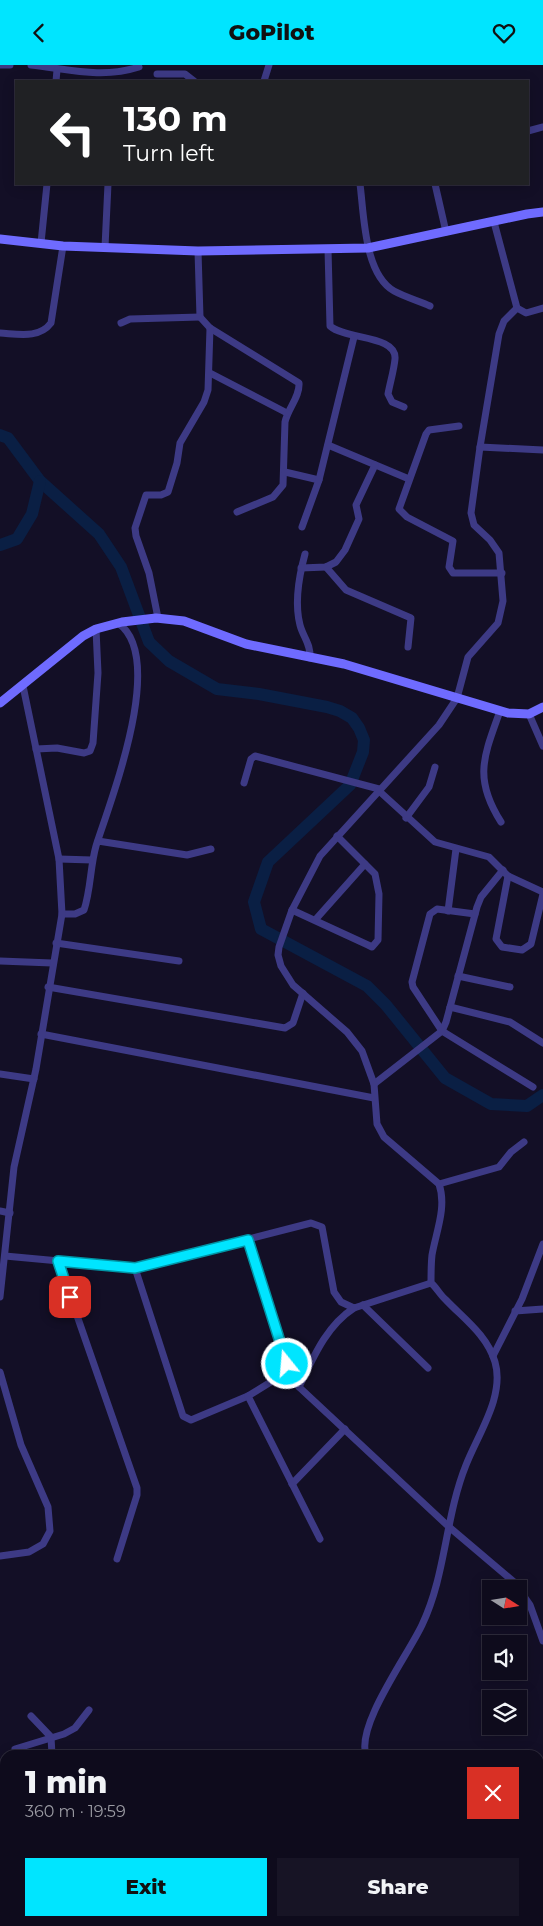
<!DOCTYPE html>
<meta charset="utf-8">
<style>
:root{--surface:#0e0b1c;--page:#171425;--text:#f1f3f6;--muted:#9b9ba3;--line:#2e2b3b;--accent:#00e5ff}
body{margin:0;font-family:Montserrat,sans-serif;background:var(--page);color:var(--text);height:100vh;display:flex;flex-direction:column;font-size:19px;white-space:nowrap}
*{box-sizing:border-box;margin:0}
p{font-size:16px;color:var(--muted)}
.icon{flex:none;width:28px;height:28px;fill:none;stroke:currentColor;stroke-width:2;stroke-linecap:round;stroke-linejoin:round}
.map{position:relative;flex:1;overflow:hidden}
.sheet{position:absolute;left:0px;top:1685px;width:544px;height:176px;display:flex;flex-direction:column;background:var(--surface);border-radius:15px 15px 0 0;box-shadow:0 2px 12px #0003,0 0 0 1px var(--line)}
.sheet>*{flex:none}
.banner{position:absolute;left:15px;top:15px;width:514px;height:105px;border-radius:0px;box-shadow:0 2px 12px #0003,0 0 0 1px var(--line);background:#202124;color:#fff;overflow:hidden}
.needle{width:32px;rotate:102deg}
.tools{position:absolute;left:482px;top:1515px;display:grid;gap:10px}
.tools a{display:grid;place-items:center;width:45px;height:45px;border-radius:0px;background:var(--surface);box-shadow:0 2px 12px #0003,0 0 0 1px var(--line);font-size:25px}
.pin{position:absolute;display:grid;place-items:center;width:42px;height:42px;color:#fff;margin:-21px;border-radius:10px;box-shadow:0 2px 8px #0006}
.me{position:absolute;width:55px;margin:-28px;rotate:343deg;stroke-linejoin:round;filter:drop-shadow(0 0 4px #0008)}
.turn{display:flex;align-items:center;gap:18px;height:105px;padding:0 25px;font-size:22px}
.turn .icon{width:65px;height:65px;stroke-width:2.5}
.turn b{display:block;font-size:35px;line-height:42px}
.round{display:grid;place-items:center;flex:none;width:52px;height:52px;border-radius:0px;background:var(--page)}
.head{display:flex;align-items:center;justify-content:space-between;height:85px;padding:0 25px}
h1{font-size:30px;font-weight:800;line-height:38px}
.action{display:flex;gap:10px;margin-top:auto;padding:10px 25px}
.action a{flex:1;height:58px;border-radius:0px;background:var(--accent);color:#111;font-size:20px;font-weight:800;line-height:58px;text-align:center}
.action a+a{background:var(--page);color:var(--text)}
header{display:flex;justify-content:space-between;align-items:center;height:65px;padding:0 25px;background:var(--accent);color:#111;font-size:22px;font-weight:800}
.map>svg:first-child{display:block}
</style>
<header><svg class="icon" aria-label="back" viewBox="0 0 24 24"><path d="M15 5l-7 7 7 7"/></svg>GoPilot<svg class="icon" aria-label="heart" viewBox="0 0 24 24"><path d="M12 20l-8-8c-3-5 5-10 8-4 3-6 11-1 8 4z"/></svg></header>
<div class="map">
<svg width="543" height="1861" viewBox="0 0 543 1861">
<rect width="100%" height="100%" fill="#130f26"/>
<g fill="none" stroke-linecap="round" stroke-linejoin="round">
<g stroke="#0a1f44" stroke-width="12">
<polyline points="0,370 8,373 40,416 99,469 121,502 149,577 169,596 217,624 259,629 327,642 340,646 352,653 359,663 364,675 363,687 350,720 268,797 254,837 261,864 367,921 386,940 445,1013 491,1039 527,1041 543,1030"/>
<polyline points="0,480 17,474 32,449 40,416"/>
</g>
<g stroke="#3d3a85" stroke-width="7">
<polyline points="0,0 10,0"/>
<path d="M31,0C68,4 102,14 139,2"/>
<polyline points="157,9 185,9 194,16"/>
<polyline points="56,16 57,5"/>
<polyline points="264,16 269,0"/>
<polyline points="528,66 543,62"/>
<path d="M360,119C364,149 364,209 394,226C405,232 419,236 430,241"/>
<polyline points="435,119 446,167"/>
<polyline points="494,157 517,243 526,248 543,243"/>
<polyline points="41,178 47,119"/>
<polyline points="105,182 108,119"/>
<path d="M328,184L330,261C346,275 397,270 395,294C394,305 390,318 388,329L392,337L404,342"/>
<path d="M198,186L200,252L210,263L299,318C300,332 288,343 285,357L283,420L273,432L237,447"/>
<polyline points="121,258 130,254 200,252"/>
<path d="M0,268C18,269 39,274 51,258L63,181"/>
<polyline points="210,308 287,348"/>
<polyline points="459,361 429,365 426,369 399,444 407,452 453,476 449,502 453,508 502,508"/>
<polyline points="328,380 409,414"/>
<polyline points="480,382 499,269 504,256 517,243"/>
<polyline points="285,407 319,415"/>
<polyline points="302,462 319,415 354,272"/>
<path d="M305,489C299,511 294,537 300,560C303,572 311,579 310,593"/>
<polyline points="326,502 346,525 411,553 408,582"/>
<polyline points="301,503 326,502 336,497 345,485 359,454 356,440 375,400"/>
<polyline points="158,553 149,508 136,471 135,463 146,430 161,430 168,427 177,398 180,378 204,337 208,325 210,263"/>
<path d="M500,646C484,691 473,713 501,757"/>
<polyline points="529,649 543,681"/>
<polyline points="36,684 57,683 84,688 90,686 93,678 98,608 96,564"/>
<polyline points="244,718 251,694 255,691 379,724"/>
<polyline points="378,725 435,777 489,792 508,811 543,827"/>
<polyline points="406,753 429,722 435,702"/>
<polyline points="98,776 187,790 211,784"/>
<polyline points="59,794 92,795"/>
<polyline points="508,811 496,874 502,882 522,885 531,879 543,829"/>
<polyline points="292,845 368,880 372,882 378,875 379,829 375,809 337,771"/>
<polyline points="448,846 456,784"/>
<path d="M62,849H75L84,845C91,824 90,802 96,781C111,734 167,592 118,558"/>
<polyline points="475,849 437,844 430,849 412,917 413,922 442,966 533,1022"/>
<polyline points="316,854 365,799"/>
<polyline points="56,878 179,896"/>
<polyline points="0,896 52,898"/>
<polyline points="458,911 510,922"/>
<polyline points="48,922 285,963 293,958 303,928"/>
<polyline points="450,942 510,957 543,978"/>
<polyline points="41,969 374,1033"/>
<polyline points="0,1009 34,1014"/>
<polyline points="374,1019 442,966 446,957 477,842 481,832 503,805"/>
<polyline points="439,1119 499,1102 511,1087 524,1077"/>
<polyline points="0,1146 10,1148"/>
<polyline points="249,1175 287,1299 299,1322"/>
<polyline points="5,1191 135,1203 311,1158 322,1162 334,1227 341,1237 354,1243 431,1218"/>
<polyline points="58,1196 137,1423 137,1430 117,1494"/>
<polyline points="135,1203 183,1351 191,1355 248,1331"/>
<polyline points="0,1232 14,1102 36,1004 62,849 59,794 23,621"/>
<polyline points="363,1240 428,1303"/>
<path d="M354,1243C326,1261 313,1293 299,1322L448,1461L514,1517L530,1540L543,1576"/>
<polyline points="515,1246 543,1244"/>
<polyline points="493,1291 522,1234 543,1179"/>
<polyline points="290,1305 248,1331 320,1474"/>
<polyline points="0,1307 21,1380 48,1442 50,1466 43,1479 29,1487 0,1491"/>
<polyline points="292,1419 345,1364"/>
<polyline points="31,1651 51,1672 52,1690"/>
<polyline points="15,1684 64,1669 75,1663 89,1645"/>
<path d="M366,1690C356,1660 408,1590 422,1560C446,1510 445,1452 466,1400C478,1369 505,1331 495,1297C487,1270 464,1254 446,1235C440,1230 437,1223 431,1218C431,1209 431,1199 432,1190C436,1167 447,1142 439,1119L384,1072L377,1059L374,1019L362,986L347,967L293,920L281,901L278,890L279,882L292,845L320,791L439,660L457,633L468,592L498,558L503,536L499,488L490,475L474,460L471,448L480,382L543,385"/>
<polyline points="0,1807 5,1782"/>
<polyline points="0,1828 5,1831"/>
<polyline points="539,1841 543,1836"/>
<polyline points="15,1861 16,1856"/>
<polyline points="314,1861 316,1856"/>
<polyline points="416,1861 419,1856"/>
<polyline points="516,1861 523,1856"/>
</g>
<g stroke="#6f6bff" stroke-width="9">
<polyline points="0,174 63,181 198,186 368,183 527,149 543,147"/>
<polyline points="0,638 83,571 96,564 122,557 156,553 184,556 246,579 344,599 508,648 529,649 543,642"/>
</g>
</g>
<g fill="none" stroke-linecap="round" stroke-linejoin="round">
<g stroke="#0095a6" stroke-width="12">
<polyline id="route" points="70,1232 58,1196 135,1203 248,1175 287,1299"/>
</g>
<use href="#route" stroke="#00e5ff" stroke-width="9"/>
</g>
</svg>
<div class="tools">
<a><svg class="needle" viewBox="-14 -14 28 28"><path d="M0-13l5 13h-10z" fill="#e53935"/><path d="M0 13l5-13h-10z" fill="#9b9ba3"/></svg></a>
<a><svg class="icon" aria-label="sound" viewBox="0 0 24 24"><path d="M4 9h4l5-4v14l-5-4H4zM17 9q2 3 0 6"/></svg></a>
<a><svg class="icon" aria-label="layers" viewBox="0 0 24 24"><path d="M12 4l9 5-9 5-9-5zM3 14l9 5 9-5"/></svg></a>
</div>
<div class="pin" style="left:70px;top:1232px;background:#d93025"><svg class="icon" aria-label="arrive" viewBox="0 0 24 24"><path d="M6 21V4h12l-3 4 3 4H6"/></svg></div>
<svg class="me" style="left:287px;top:1299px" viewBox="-20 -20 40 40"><circle r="17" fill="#00e5ff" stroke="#fff" stroke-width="3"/><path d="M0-11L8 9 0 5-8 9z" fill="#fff"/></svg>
<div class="banner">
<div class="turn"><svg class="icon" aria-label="left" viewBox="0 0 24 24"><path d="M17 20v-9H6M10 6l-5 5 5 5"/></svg><div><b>130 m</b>Turn left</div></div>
</div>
<section class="sheet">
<div class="head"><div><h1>1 min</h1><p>360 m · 19:59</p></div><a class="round" style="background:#d93025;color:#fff"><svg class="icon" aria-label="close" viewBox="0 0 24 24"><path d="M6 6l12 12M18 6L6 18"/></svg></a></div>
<div class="action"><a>Exit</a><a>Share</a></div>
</section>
</div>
